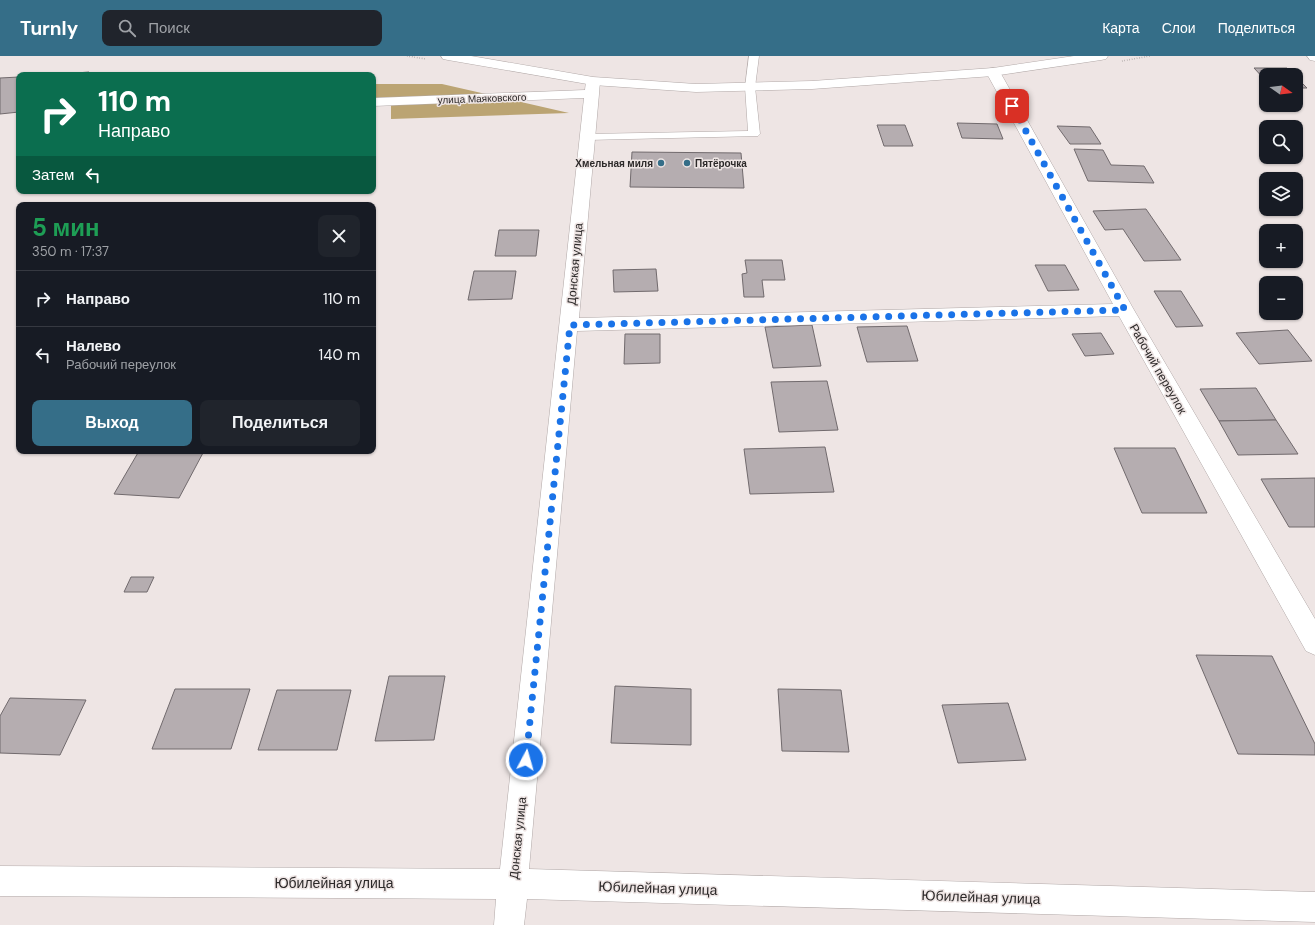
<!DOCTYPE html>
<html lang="ru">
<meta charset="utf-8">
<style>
:root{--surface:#171b24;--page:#20242c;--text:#f1f3f6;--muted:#9ea1a6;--line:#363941;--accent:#356e88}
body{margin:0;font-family:"DM Sans",sans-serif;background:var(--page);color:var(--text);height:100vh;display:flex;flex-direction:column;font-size:15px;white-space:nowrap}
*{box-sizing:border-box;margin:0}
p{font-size:13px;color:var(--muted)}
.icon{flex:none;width:22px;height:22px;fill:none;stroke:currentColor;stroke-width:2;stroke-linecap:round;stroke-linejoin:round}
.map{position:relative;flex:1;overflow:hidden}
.panel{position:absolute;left:16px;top:146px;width:360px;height:252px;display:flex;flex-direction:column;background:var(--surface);border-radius:8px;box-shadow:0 1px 3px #0004}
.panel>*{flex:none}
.guide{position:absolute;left:16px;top:16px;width:360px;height:122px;border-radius:8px;box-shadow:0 1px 3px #0004;background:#0b6e4f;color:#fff;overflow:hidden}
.needle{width:26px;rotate:104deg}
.buttons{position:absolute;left:1259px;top:12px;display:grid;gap:8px}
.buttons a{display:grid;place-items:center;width:44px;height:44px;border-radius:8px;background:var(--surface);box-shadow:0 1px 3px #0004;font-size:20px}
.pin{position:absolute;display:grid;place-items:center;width:34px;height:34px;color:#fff;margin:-17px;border-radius:8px;box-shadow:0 2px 6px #0006}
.me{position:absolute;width:44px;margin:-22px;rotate:6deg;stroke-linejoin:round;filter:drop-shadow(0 0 3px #0008)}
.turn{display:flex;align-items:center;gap:14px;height:84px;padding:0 16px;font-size:18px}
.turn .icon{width:52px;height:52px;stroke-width:2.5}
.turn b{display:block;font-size:28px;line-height:34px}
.then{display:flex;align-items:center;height:38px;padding:0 16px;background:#0003;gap:8px;font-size:15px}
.round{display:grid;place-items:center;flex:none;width:42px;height:42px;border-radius:8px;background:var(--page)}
.summary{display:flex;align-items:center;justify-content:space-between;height:68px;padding:0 16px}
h1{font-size:24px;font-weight:700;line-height:30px;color:#1e9e55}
.button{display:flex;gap:8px;margin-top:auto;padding:8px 16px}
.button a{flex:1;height:46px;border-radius:8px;background:var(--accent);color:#fff;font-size:16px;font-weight:700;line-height:46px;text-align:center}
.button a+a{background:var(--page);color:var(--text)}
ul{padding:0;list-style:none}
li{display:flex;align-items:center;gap:12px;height:56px;padding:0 16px;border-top:1px solid var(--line)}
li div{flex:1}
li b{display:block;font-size:15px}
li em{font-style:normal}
header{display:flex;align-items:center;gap:24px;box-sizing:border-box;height:56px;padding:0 20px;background:var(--accent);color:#fff}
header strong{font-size:19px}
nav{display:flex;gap:22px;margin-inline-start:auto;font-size:14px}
.search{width:280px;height:36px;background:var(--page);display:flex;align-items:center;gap:10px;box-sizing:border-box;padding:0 14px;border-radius:8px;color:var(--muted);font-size:15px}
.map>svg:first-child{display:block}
</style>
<header>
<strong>Turnly</strong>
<div class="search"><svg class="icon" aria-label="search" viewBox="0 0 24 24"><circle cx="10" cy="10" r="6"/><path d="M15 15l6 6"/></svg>Поиск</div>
<nav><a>Карта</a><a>Слои</a><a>Поделиться</a></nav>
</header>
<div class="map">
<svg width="1315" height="869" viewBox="0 0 1315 869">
<rect width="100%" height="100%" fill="#eee5e4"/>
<polygon fill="#bba473" points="373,28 442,28 569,57 391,63 391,42 373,42"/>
<g fill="#b5adb0" stroke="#716a6d">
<polygon points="1254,12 1287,12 1294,19 1266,19 1266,25"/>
<polygon points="89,16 87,19 50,19"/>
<polygon points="19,21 19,56 0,58 0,22"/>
<polygon points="1296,21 1307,32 1296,32"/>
<polygon points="957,67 997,68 1003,83 962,82"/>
<polygon points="877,69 905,69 913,90 884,90"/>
<polygon points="1057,70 1090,71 1101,88 1070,88"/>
<polygon points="1074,93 1103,94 1111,109 1144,110 1154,127 1088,125"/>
<polygon points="632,96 741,97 744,132 630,131"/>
<polygon points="1146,153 1181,204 1144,205 1123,173 1105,174 1093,155"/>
<polygon points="499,174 539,174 536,200 495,200"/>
<polygon points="745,204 782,204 785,224 762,224 764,241 744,241 742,218 747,217"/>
<polygon points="1035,209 1065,209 1079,234 1048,235"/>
<polygon points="656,213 658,235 614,236 613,214"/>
<polygon points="474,215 516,215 512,243 468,244"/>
<polygon points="1154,235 1181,235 1203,270 1176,271"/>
<polygon points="812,269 821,310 773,312 765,271"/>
<polygon points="907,270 918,305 867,306 857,271"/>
<polygon points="1288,274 1312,305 1259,308 1236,277"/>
<polygon points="1101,277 1114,298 1085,300 1072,278"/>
<polygon points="625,278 660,278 660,307 624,308"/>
<polygon points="827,325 838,374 779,376 771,326"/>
<polygon points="1256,332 1276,364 1219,365 1200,333"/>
<polygon points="1276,364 1298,398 1238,399 1219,365"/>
<polygon points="825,391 834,436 750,438 744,393"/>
<polygon points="1114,392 1175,392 1207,457 1142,457"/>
<polygon points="139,395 204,395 179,442 114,438"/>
<polygon points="1315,422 1315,471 1289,471 1261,423"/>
<polygon points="131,521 154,521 147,536 124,536"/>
<polygon points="1196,599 1272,600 1315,688 1315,699 1238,698"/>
<polygon points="389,620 445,620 434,684 375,685"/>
<polygon points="615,630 691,633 691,689 611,687"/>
<polygon points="175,633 250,633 231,693 152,693"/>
<polygon points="778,633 841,634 849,696 782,695"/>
<polygon points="277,634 351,634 337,694 258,694"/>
<polygon points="10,642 86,644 60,699 0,697 0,660"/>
<polygon points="1008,647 1026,704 958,707 942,649"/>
</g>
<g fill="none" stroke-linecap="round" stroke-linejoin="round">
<g stroke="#b1a8a7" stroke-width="1">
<polygon id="service" points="749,0 759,0 755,31 760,78 758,80 587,84 583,83 581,81 583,79 587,78 748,75 745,31"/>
</g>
<g stroke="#b1a8a7" stroke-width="1">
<polygon id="minor" points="993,12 998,13 1000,16 1134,254 1315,563 1315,599 1306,595 1119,260 577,275 529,813 1315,836 1315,866 527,843 524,869 494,869 496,843 0,840 0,810 500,813 584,42 373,50 373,42 585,34 586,25 588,22 598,22 600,25 599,38 579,262 1113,248 986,16 988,13"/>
</g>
<g stroke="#b1a8a7" stroke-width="1">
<g id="tertiary">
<polygon points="441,0 471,0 593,21 696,28 812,25 993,12 1074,0 1108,0 1106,3 1101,4 993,20 812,33 696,36 593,29 448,4 443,3"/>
<polygon points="1307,0 1315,0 1315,5 1310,4"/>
</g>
</g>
<g stroke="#928c8b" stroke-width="1.5" stroke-dasharray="0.5 2" stroke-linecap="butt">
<polyline points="407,0 426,3"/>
<polyline points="1122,5 1150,0"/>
</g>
<use href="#service" fill="#fff" fill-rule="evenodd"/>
<use href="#minor" fill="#fff" fill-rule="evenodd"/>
<use href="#tertiary" fill="#fff" fill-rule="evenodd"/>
</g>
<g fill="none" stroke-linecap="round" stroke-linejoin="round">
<polyline stroke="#1a73e8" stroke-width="7" stroke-dasharray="0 12.6" points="526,704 570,269 1125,254 1012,50"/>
</g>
<g fill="#356e88" stroke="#eee5e4" stroke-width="1.5">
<circle cx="661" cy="107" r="4"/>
<circle cx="687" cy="107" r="4"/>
</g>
<g text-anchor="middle" stroke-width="3" stroke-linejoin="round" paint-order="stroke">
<g font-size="10" fill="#2c2929" stroke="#eee5e4">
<text transform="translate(482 42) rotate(-2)" y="4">улица Маяковского</text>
</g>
<g font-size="10" font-weight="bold" fill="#2c2929" stroke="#eee5e4" text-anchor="end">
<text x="653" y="111">Хмельная миля</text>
<text x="695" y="111" text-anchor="start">Пятёрочка</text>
</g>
<g font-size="12" fill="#2c2929" stroke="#eee5e4">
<text transform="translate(575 208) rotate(-85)" y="4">Донская улица</text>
<text transform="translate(1158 313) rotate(60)" y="4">Рабочий переулок</text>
<text transform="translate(518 782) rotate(-84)" y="4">Донская улица</text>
</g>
<g font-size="14" fill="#2c2929" stroke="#eee5e4">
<text x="334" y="832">Юбилейная улица</text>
<text transform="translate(658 832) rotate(2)" y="5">Юбилейная улица</text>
<text transform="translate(981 841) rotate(2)" y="5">Юбилейная улица</text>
</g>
</g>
</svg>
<div class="buttons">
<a><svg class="needle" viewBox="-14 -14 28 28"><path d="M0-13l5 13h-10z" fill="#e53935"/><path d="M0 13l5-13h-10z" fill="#9ea1a6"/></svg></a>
<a><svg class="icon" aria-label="search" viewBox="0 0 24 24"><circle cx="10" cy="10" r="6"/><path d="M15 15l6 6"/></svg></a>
<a><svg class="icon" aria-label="layers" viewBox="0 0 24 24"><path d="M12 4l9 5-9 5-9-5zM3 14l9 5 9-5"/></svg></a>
<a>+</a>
<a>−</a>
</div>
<div class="pin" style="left:1012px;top:50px;background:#d93025"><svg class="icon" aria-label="arrive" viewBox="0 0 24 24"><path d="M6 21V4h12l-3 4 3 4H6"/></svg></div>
<svg class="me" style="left:526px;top:704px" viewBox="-20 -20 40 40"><circle r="17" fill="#1a73e8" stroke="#fff" stroke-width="3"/><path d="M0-11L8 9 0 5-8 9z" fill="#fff"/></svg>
<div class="guide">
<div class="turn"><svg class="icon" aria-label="right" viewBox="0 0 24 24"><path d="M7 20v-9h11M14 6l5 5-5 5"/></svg><div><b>110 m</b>Направо</div></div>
<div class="then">Затем<svg class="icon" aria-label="left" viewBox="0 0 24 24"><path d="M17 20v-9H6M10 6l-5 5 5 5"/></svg></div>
</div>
<section class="panel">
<div class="summary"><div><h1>5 мин</h1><p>350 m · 17:37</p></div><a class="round"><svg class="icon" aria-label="close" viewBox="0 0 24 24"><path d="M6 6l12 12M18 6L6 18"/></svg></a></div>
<ul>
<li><svg class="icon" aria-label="right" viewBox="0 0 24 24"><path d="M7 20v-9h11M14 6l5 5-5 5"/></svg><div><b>Направо</b></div><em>110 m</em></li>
<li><svg class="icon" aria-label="left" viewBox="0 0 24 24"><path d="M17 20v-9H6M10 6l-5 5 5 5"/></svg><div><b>Налево</b><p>Рабочий переулок</p></div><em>140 m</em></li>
</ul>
<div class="button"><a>Выход</a><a>Поделиться</a></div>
</section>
</div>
